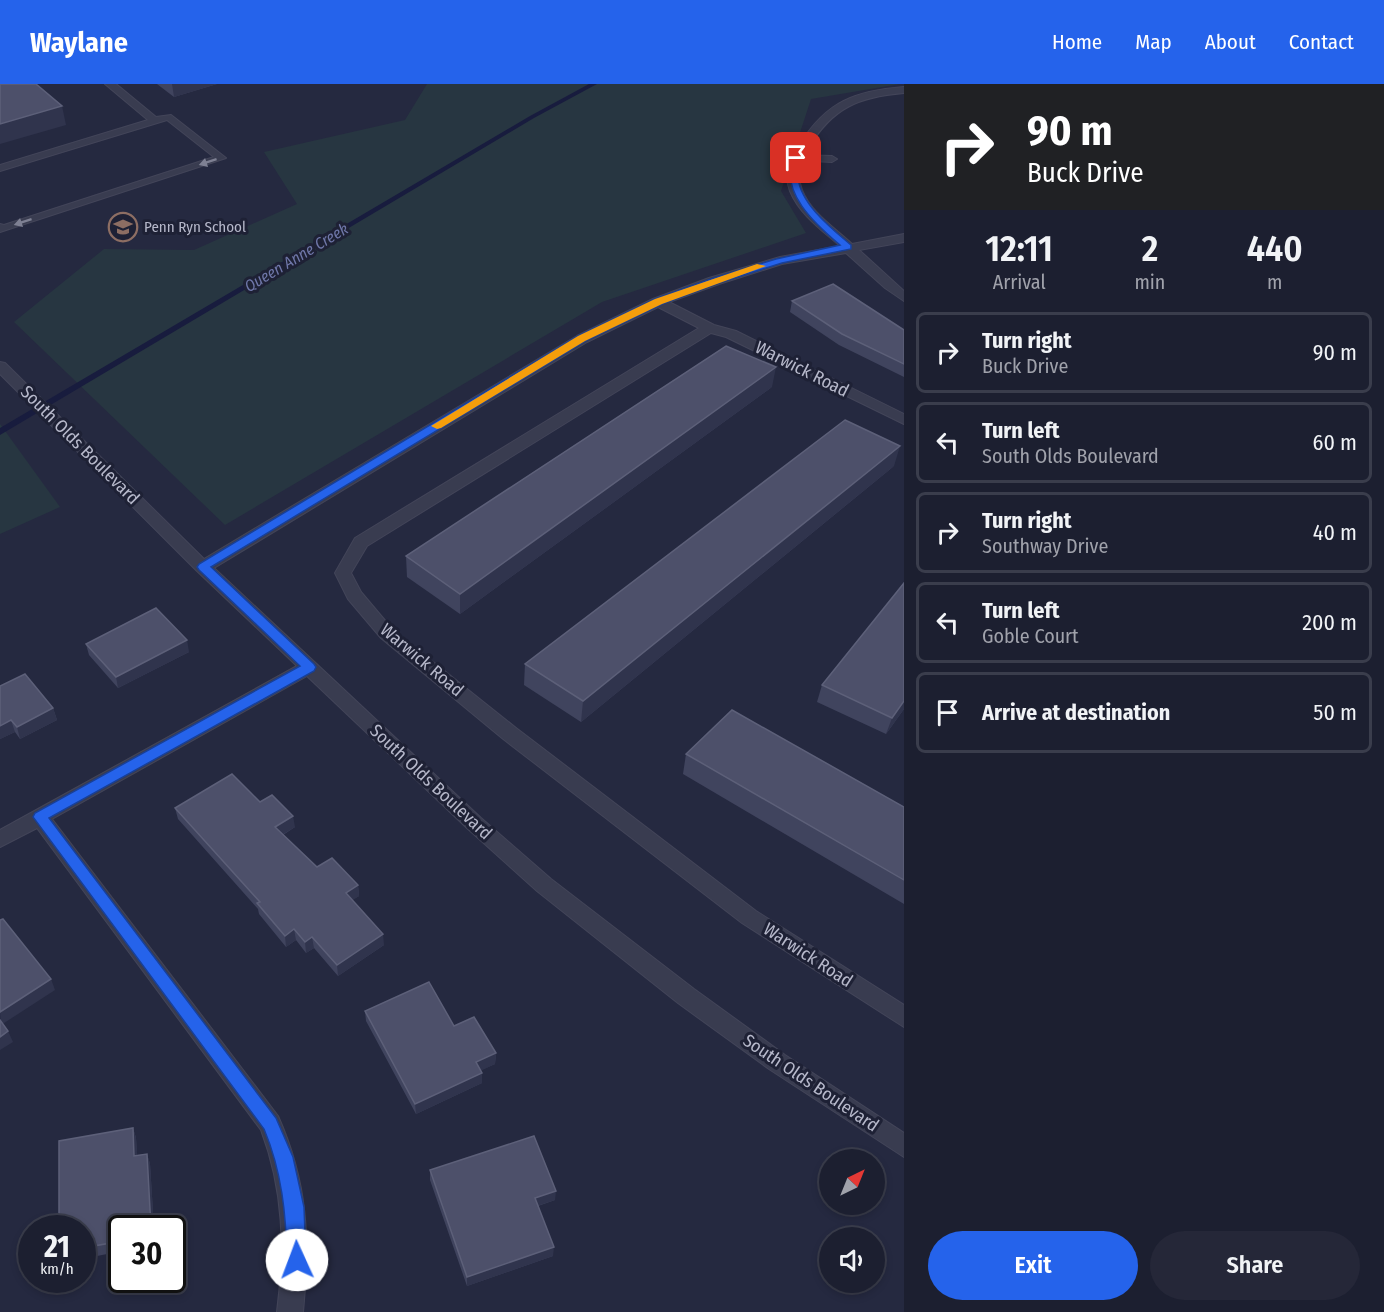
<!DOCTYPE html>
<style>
:root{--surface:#1c1f30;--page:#252738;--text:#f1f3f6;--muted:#a0a2ab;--line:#3a3d4c;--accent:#2563eb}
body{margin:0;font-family:"Fira Sans Condensed",sans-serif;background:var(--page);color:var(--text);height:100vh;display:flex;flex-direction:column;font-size:22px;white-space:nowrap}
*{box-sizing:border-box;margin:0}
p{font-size:20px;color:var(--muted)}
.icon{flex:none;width:33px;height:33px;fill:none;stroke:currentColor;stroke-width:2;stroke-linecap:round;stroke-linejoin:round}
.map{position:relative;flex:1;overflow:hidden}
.drawer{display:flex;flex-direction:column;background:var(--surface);width:480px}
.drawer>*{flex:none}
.guide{background:#202124;color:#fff;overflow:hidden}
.needle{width:39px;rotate:43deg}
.fabs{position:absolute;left:819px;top:1065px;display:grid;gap:12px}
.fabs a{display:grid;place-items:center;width:66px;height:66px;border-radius:50%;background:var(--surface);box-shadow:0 3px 9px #0003,0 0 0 2px var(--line);font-size:30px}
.speed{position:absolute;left:18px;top:1131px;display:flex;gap:12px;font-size:30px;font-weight:700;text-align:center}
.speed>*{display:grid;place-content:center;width:78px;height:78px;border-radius:50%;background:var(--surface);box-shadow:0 3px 9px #0003,0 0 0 2px var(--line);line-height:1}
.speed small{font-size:15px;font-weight:400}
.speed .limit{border:3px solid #111;border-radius:9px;background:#fff;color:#111}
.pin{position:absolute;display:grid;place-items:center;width:51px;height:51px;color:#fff;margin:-26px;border-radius:12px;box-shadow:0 3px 9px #0006}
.me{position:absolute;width:66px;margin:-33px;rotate:358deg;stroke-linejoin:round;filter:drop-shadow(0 0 4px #0008)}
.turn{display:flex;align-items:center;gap:21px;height:126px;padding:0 24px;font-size:27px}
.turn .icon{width:78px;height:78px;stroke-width:2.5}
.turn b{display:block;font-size:42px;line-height:51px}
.eta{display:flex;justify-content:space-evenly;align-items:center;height:102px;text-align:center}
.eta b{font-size:36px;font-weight:600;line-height:42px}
.action{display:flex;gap:12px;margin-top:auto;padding:12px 24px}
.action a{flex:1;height:69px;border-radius:36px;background:var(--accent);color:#fff;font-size:24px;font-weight:600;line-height:69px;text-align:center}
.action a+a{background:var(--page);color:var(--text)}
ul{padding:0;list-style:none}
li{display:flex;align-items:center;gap:18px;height:81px;margin:0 12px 9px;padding:0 12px;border:3px solid var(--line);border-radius:9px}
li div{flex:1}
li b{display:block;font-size:22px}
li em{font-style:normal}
header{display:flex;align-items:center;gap:36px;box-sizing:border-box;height:84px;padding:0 30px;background:var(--accent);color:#fff}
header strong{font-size:28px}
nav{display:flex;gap:33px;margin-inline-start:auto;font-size:21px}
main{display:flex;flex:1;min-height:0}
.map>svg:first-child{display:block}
</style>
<header>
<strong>Waylane</strong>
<nav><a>Home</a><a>Map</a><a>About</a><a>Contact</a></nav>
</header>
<main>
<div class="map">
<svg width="904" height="1228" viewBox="0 0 904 1228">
<rect width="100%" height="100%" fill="#252940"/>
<g fill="#273641">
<polygon points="427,0 900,0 811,15 781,107 806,149 602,218 225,441 14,238 104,165 194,166 297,120 264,68 405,36"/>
<polygon points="0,340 60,423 0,450"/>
</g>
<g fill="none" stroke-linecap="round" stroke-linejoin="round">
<polygon fill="#181c3e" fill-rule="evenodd" points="589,0 597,0 534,34 0,351 0,344 530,32"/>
<g stroke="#434559" stroke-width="2">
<g id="lane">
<polygon points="105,0 116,0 156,33 171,31 226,74 0,148 0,140 4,141 214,73 167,36 0,87 0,81 148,36"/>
<polygon points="797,71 832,72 837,75 832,78 794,76 792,74"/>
</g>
</g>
<g stroke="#434559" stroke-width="2">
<path id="street" d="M904,3V9C859,13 833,23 809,63C801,77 796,91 802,106C811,129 835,144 852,160L904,150V158L859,166L904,207V217L885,204L846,169L782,180L719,200L669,218L714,241L736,247L904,330V340L726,253L711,249L367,462L351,489L361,508L393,546L516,644L756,827L904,921V943L742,839L502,654L381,554L348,515L335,489L355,454L699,244L658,223L587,258L214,484L481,734L551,795L694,905L785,971L904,1049V1073L769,985L678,919L537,807L467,744L307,592L52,735L278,1032C308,1099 310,1156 303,1228H277C285,1165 284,1107 261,1046L37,744L0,763V746L297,582L197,487L0,290V278L5,279L204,475L577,252L653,215L709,194L780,173L840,162C822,146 800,131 790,107C783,90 790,74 800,60C827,17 855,7 904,3Z"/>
</g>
<use href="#lane" fill="#393c50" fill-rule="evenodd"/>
<use href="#street" fill="#393c50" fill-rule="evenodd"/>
</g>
<g fill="#40445e">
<polygon points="157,0 217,0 174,13"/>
<polygon points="792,217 904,246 904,293 839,261 790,228"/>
<polygon points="772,303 460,530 407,493 406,472"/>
<polygon points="894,382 581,638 524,601 525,580"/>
<polygon points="904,499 904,625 886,650 817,618 822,601"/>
<polygon points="86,560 189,568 118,604 89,571"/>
<polygon points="0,602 53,624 57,636 20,655 15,648 0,655"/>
<polygon points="686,670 904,723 904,820 683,690"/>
<polygon points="260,718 295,743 283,751 317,783 358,801 359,812 352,816 384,861 338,892 314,864 306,869 296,856 286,863 259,830 258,825 178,735 175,724"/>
<polygon points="365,927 454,942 496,969 495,980 481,986 482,999 416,1030 366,937"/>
<polygon points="133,1044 136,1054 137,1071 147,1070 150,1080 154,1144 122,1144 122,1167 82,1175 82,1144"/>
<polygon points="430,1086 555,1116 538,1122 553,1172 467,1202 430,1096"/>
</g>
<g fill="#30344d">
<polygon points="172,0 217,0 174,13"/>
<polygon points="62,22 66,41 0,60 0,40"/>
<polygon points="776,283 772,303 460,530 460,510"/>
<polygon points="900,362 894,382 581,638 583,617"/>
<polygon points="187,556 189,568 118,604 116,593"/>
<polygon points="904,617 904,625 886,650 892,634"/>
<polygon points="53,624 57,636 20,655 17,643"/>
<polygon points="11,636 15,648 0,655 0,642"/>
<polygon points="293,732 295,743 277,754 275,743"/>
<polygon points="358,801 359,812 347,820 346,809"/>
<polygon points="294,845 296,856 286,863 285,852"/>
<polygon points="383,850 384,861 338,892 337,881"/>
<polygon points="312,853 314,864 306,869 305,858"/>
<polygon points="51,895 55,906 1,941 0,928"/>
<polygon points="8,947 13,958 0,966 0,953"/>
<polygon points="496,969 495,980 476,989 476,978"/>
<polygon points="482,989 482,999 416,1030 415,1020"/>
<polygon points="133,1044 136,1054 138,1082 134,1072"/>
<polygon points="147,1070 150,1080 154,1144 151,1144"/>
<polygon points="556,1107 555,1116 534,1123 535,1114"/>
<polygon points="554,1163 553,1172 467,1202 467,1193"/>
</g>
<g fill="#4d506a" stroke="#5d6079" stroke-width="1.5">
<polygon points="0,0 36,0 62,22 0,40"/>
<polygon points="833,200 904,246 904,280 842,250 792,217"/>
<polygon points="726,262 776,283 460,510 406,472"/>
<polygon points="845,336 900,362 583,617 525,580"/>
<polygon points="904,499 904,617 892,634 822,601"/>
<polygon points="156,524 187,556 116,593 86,560"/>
<polygon points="25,590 53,624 17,643 11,636 0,642 0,602"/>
<polygon points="732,626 904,723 904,796 686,670"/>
<polygon points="232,690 260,718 272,711 293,732 275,743 317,783 332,774 358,801 346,809 383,850 337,881 312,853 305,858 294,845 285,852 257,819 260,818 175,724"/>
<polygon points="3,835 51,895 0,928 0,836"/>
<polygon points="429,898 454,942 474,933 496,969 476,978 482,989 415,1020 365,927"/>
<polygon points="0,936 8,947 0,953"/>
<polygon points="133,1044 134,1072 147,1070 151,1144 122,1144 122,1157 82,1164 82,1144 59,1144 59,1057"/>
<polygon points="534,1052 556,1107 535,1114 554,1163 467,1193 430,1086"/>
</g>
<defs><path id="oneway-solid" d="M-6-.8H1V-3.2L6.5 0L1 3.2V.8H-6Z" transform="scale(1.5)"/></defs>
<g fill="#7e8093">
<use href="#oneway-solid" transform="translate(208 78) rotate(162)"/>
<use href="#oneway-solid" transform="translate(23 138) rotate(162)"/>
</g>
<path fill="#2563eb" stroke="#184099" stroke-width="1.5" d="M793,72L801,74C800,80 797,87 798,93C800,120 832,145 851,161V165L782,179L718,199L662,220L585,257L211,483L314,580L316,583L314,587L49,734L276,1034L293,1073L304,1123L306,1176L303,1182L297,1185L290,1182L287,1176C286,1130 282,1088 264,1045L33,733L35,729L300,582L199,486L197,483L199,480L578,252L655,215L711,195L776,175L840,161C815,140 779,108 793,72Z"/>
<polygon fill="#f59e0b" points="757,180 766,182 662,220 585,257 441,344 437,345 431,342 578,252 655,215"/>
<defs>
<g id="school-ring" transform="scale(1.5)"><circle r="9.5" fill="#1e2135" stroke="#8d6e63" stroke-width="1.5"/><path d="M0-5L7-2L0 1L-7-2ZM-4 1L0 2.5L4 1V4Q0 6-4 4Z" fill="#8d6e63"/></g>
</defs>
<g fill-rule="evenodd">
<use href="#school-ring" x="123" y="143"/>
</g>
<g text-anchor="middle" stroke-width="6" stroke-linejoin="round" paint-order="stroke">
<g font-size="15" fill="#b6b8ca" stroke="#1e2135" text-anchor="start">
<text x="144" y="148">Penn Ryn School</text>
</g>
<g font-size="16" font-style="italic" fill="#6f77a9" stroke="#1e2135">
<text transform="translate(296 173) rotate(-31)" y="6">Queen Anne Creek</text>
</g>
<g font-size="18" fill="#b6b8ca" stroke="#1e2135">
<text transform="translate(802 285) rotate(27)" y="6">Warwick Road</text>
<text transform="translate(80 361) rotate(45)" y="6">South Olds Boulevard</text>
<text transform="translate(422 576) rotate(40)" y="6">Warwick Road</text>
<text transform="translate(431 698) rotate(43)" y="6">South Olds Boulevard</text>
<text transform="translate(808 871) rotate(33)" y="6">Warwick Road</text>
<text transform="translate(811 999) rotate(34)" y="6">South Olds Boulevard</text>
</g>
</g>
</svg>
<div class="fabs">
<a><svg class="needle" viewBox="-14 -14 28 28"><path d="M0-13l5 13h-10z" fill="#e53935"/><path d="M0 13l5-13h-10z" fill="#a0a2ab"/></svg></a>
<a><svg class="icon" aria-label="sound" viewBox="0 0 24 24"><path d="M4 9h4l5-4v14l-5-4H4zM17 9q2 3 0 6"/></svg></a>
</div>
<div class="speed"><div>21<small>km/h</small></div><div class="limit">30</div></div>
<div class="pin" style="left:796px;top:74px;background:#d93025"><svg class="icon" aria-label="arrive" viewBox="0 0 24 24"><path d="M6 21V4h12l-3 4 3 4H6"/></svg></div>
<svg class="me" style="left:297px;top:1176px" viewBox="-20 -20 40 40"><circle r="19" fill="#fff"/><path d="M0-13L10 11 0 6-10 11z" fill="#2563eb"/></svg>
</div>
<section class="drawer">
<div class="guide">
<div class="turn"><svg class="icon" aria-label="right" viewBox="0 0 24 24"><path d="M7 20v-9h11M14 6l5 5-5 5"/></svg><div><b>90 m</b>Buck Drive</div></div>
</div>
<div class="eta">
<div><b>12:11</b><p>Arrival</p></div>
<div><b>2</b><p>min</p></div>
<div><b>440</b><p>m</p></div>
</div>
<ul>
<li><svg class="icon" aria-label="right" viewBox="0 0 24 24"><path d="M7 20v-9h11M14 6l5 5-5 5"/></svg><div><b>Turn right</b><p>Buck Drive</p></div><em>90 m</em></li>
<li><svg class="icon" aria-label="left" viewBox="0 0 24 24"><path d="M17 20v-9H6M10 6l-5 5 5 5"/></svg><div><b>Turn left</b><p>South Olds Boulevard</p></div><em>60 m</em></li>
<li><svg class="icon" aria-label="right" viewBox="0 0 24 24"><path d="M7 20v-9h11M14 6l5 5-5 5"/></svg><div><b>Turn right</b><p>Southway Drive</p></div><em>40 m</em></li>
<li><svg class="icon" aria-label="left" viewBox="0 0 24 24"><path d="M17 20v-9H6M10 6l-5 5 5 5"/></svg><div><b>Turn left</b><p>Goble Court</p></div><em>200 m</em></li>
<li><svg class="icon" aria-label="arrive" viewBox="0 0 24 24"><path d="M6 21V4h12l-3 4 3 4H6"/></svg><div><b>Arrive at destination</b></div><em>50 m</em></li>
</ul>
<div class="action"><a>Exit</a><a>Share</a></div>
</section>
</main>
